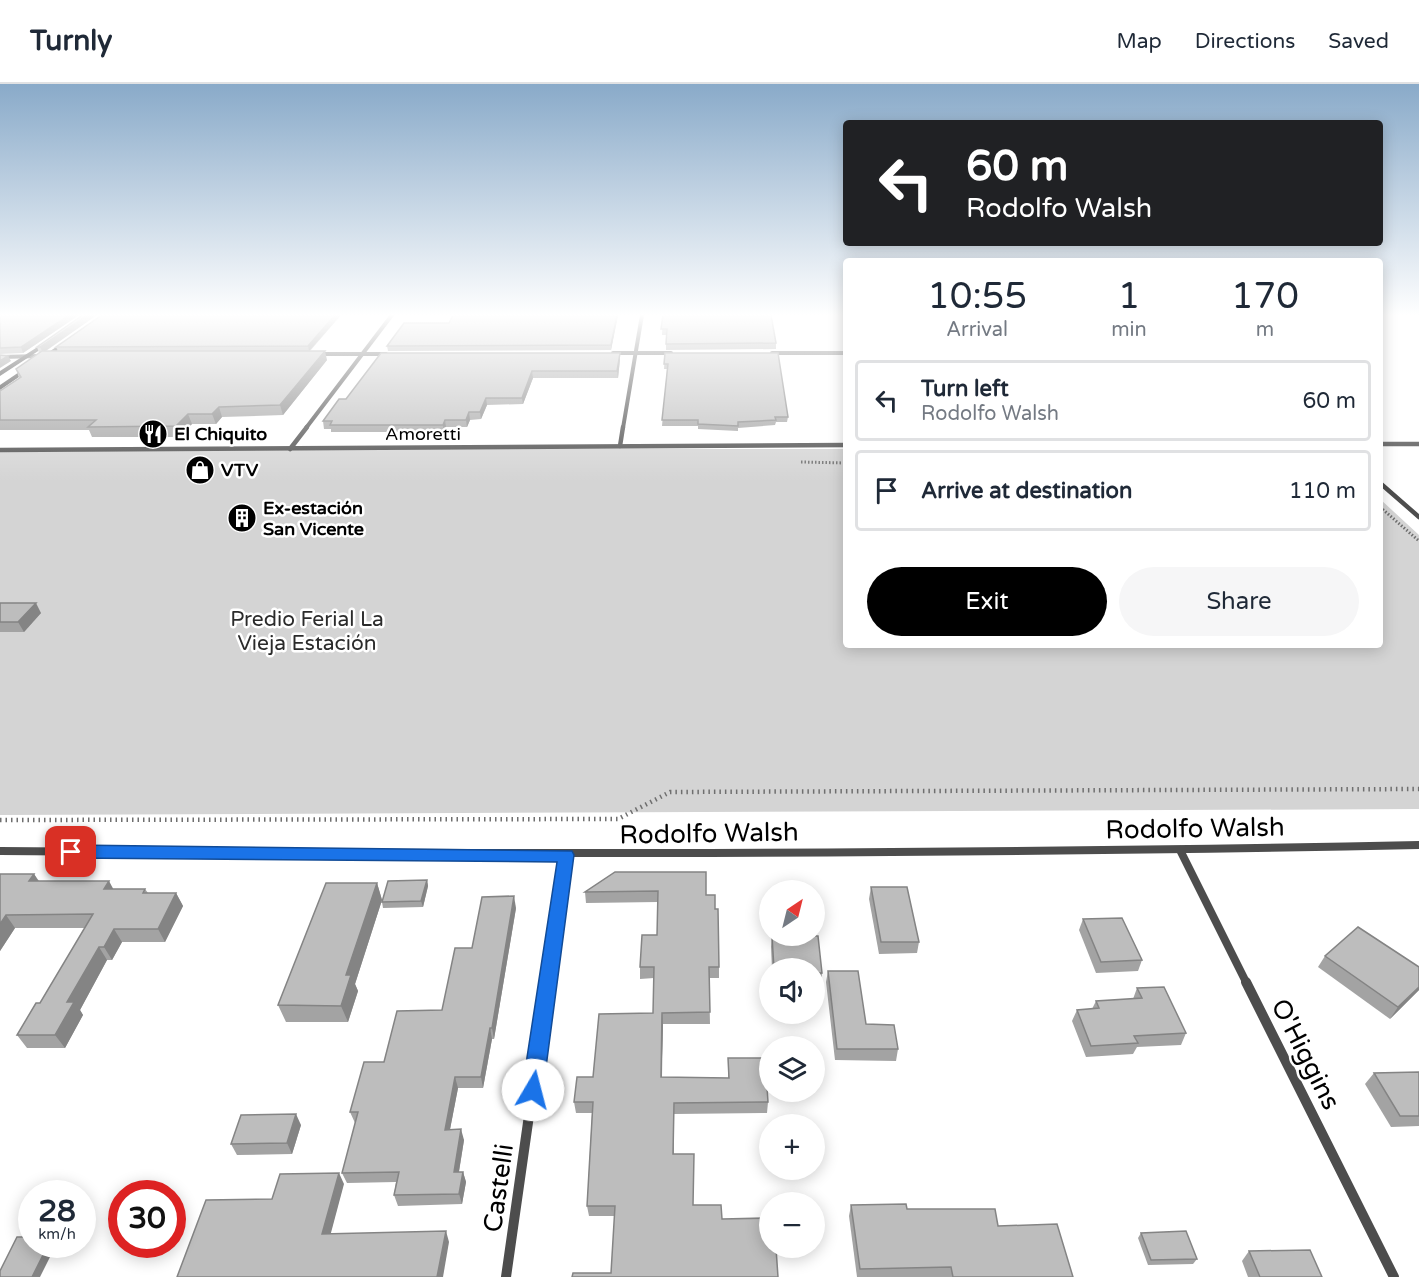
<!DOCTYPE html>
<meta charset="utf-8">
<style>
:root{--surface:#fff;--page:#f6f6f7;--text:#1f2937;--muted:#747a83;--line:#e0e1e3;--accent:#000}
body{margin:0;font-family:"Varela Round",sans-serif;background:var(--page);color:var(--text);height:100vh;display:flex;flex-direction:column;font-size:22px;white-space:nowrap}
*{box-sizing:border-box;margin:0}
p{font-size:20px;color:var(--muted)}
.icon{flex:none;width:33px;height:33px;fill:none;stroke:currentColor;stroke-width:2;stroke-linecap:round;stroke-linejoin:round}
.map{position:relative;flex:1;overflow:hidden}
.drawer{position:absolute;left:843px;top:174px;width:540px;height:390px;display:flex;flex-direction:column;background:var(--surface);border-radius:6px;box-shadow:0 3px 15px #0003}
.drawer>*{flex:none}
.hud{position:absolute;left:843px;top:36px;width:540px;height:126px;border-radius:6px;box-shadow:0 3px 15px #0003;background:#202124;color:#fff;overflow:hidden}
.needle{width:39px;rotate:35deg}
.fabs{position:absolute;left:759px;top:796px;display:grid;gap:12px}
.fabs a{display:grid;place-items:center;width:66px;height:66px;border-radius:50%;background:var(--surface);box-shadow:0 3px 15px #0003;font-size:30px}
.speed{position:absolute;left:18px;top:1096px;display:flex;gap:12px;font-size:30px;font-weight:700;text-align:center}
.speed>*{display:grid;place-content:center;width:78px;height:78px;border-radius:50%;background:var(--surface);box-shadow:0 3px 15px #0003;line-height:1}
.speed small{font-size:15px;font-weight:400}
.speed .limit{border:9px solid #d22;background:#fff;color:#111}
.pin{position:absolute;display:grid;place-items:center;width:51px;height:51px;color:#fff;margin:-26px;border-radius:12px;box-shadow:0 3px 9px #0006}
.me{position:absolute;width:66px;margin:-33px;rotate:8deg;stroke-linejoin:round;filter:drop-shadow(0 0 4px #0008)}
.turn{display:flex;align-items:center;gap:21px;height:126px;padding:0 24px;font-size:27px}
.turn .icon{width:78px;height:78px;stroke-width:2.5}
.turn b{display:block;font-size:42px;line-height:51px}
.eta{display:flex;justify-content:space-evenly;align-items:center;height:102px;text-align:center}
.eta b{font-size:36px;font-weight:600;line-height:42px}
.cta{display:flex;gap:12px;margin-top:auto;padding:12px 24px}
.cta a{flex:1;height:69px;border-radius:36px;background:var(--accent);color:#fff;font-size:24px;font-weight:600;line-height:69px;text-align:center}
.cta a+a{background:var(--page);color:var(--text)}
ul{padding:0;list-style:none}
li{display:flex;align-items:center;gap:18px;height:81px;margin:0 12px 9px;padding:0 12px;border:3px solid var(--line);border-radius:6px}
li div{flex:1}
li b{display:block;font-size:22px}
li em{font-style:normal}
header{display:flex;align-items:center;gap:36px;box-sizing:border-box;height:84px;padding:0 30px;background:var(--surface);border-bottom:2px solid var(--line)}
header strong{font-size:28px}
nav{display:flex;gap:33px;margin-inline-start:auto;font-size:21px}
.map>svg:first-child{display:block}
</style>
<header>
<strong>Turnly</strong>
<nav><a>Map</a><a>Directions</a><a>Saved</a></nav>
</header>
<div class="map">
<svg width="1419" height="1193" viewBox="0 0 1419 1193">
<rect width="100%" height="100%" fill="#fff"/>
<polygon fill="#d4d4d4" points="290,365 846,365 846,561 1380,561 1380,415 1419,451 1419,725 0,731 0,368"/>
<g fill="none" stroke-linecap="round" stroke-linejoin="round">
<g stroke="#6f6f6f" stroke-width="3" stroke-dasharray="1.5 2" stroke-linecap="butt">
<polyline points="801,378 846,379"/>
<polyline points="1380,423 1419,457"/>
</g>
<polyline stroke="#6f6f6f" stroke-width="4.5" stroke-dasharray="1.5 4" stroke-linecap="butt" points="0,736 618,735 670,708 1419,705"/>
<g stroke="#4d4d4d" stroke-width="4">
<polyline points="613,269 671,269"/>
<polyline points="772,269 846,269"/>
<polyline points="319,270 386,270"/>
<polyline points="0,273 41,272"/>
<polyline points="306,344 392,231"/>
<polyline points="623,344 642,231"/>
</g>
<g stroke="#4d4d4d" stroke-width="4.5">
<polyline points="1380,360 1419,360"/>
<polyline points="620,362 623,343"/>
<polyline points="290,365 307,343"/>
<polyline points="0,366 846,361"/>
<polyline points="1380,399 1419,433"/>
</g>
<g stroke="#4d4d4d" stroke-width="8">
<polyline points="1180,766 1247,900"/>
<path d="M0,767C473,770 946,771 1419,761"/>
<polyline points="548,900 566,771"/>
</g>
<g stroke="#4d4d4d" stroke-width="10">
<polyline points="1246,898 1394,1193"/>
<polyline points="506,1193 548,898"/>
</g>
<g fill="#1a1a1a" fill-rule="evenodd">
<polygon points="50,255 53,257 52,258 0,292 0,287"/>
<polygon points="68,255 71,257 70,258 0,306 0,301"/>
</g>
</g>
<g fill="#a3a3a3">
<polygon points="0,231 79,231 23,269 0,270"/>
<polygon points="97,231 44,267 58,267 56,263 341,231 310,267 327,276 283,331 222,333 216,340 192,340 179,353 92,353 89,346 0,346 0,307 19,294 16,285 41,269 39,269 37,263"/>
<polygon points="618,231 611,266 388,267 387,262 449,239"/>
<polygon points="663,231 776,259 776,265 666,266 666,251 662,251"/>
<polygon points="620,269 620,275 618,294 533,294 523,320 487,321 481,335 470,336 467,343 446,343 444,348 331,348 331,345 324,345 323,337 346,315"/>
<polygon points="665,269 788,333 787,338 776,338 775,341 738,344 738,347 698,345 698,342 662,342 667,285 664,285"/>
<polygon points="0,519 41,529 24,548 0,548"/>
<polygon points="615,788 706,811 715,825 719,883 719,894 709,894 710,940 663,940 662,993 728,994 728,974 768,1018 767,1029 674,1030 674,1070 611,1189 615,1132 589,1132 587,1122 592,1029 576,1029 574,1018 593,993 653,929 654,894 640,895 640,883 657,851 658,818 586,819 585,808"/>
<polygon points="0,790 34,790 39,797 113,805 145,805 148,809 176,809 183,822 165,858 122,858 112,876 107,876 80,926 83,931 65,964 27,964 17,951 40,919 85,844 15,844 0,867"/>
<polygon points="427,796 428,802 423,823 383,824 382,818"/>
<polygon points="377,799 382,816 355,900 358,907 348,938 286,938 278,921"/>
<polygon points="871,803 919,858 917,869 879,870 869,815"/>
<polygon points="516,824 494,955 492,955 483,1004 458,1004 450,1045 464,1056 459,1088 463,1088 466,1098 462,1120 398,1122 394,1111 396,1098 347,1099 342,1089 355,1039 350,1028 384,978 442,926 472,864"/>
<polygon points="1083,835 1142,876 1138,887 1096,889 1079,846"/>
<polygon points="772,852 822,889 821,900 814,900 814,885 772,885 771,863"/>
<polygon points="1325,872 1419,883 1419,906 1390,935 1318,883"/>
<polygon points="828,887 866,940 898,965 896,977 835,976 826,898"/>
<polygon points="1137,904 1186,949 1181,961 1137,963 1133,970 1086,973 1072,937 1077,926 1092,925 1096,917 1133,915"/>
<polygon points="1419,988 1419,1042 1391,1043 1365,1000 1374,989"/>
<polygon points="301,1041 292,1070 237,1071 231,1060"/>
<polygon points="851,1121 907,1125 998,1142 1073,1193 857,1193 849,1132"/>
<polygon points="1141,1149 1197,1175 1193,1180 1148,1181 1138,1154"/>
<polygon points="1249,1167 1322,1193 1248,1193 1242,1177"/>
</g>
<g fill="#848484">
<polygon points="69,231 79,231 23,269 21,263"/>
<polygon points="87,231 97,231 43,269 40,263"/>
<polygon points="335,231 341,231 309,267 308,262"/>
<polygon points="617,231 618,231 611,266 611,261"/>
<polygon points="325,267 327,276 283,331 280,321"/>
<polygon points="620,269 620,275 618,294 617,287"/>
<polygon points="8,272 11,277 0,284 0,277"/>
<polygon points="532,287 533,294 523,320 522,314"/>
<polygon points="486,314 487,321 481,335 480,328"/>
<polygon points="219,323 222,333 216,340 212,330"/>
<polygon points="469,328 470,336 467,343 466,336"/>
<polygon points="188,330 192,340 179,353 176,342"/>
<polygon points="445,336 446,343 444,348 443,341"/>
<polygon points="36,519 41,529 24,548 18,538"/>
<polygon points="34,790 42,803 29,797"/>
<polygon points="427,796 428,802 423,823 421,817"/>
<polygon points="109,797 116,810 104,805"/>
<polygon points="377,799 382,816 355,900 358,907 348,938 341,922 346,891"/>
<polygon points="176,809 183,822 165,858 158,845"/>
<polygon points="514,812 516,824 494,955 492,944"/>
<polygon points="6,831 15,844 0,867 0,840"/>
<polygon points="114,845 122,858 112,876 104,863"/>
<polygon points="99,863 107,876 80,926 83,931 65,964 55,951 67,918"/>
<polygon points="1419,903 1419,906 1390,935 1398,923"/>
<polygon points="662,929 663,940 661,1004 661,993"/>
<polygon points="490,944 492,955 483,1004 481,993"/>
<polygon points="455,993 458,1004 448,1056 445,1046"/>
<polygon points="296,1030 301,1041 292,1070 287,1059"/>
<polygon points="461,1045 464,1056 457,1099 454,1088"/>
<polygon points="463,1088 466,1098 462,1120 459,1110"/>
<polygon points="339,1089 344,1100 328,1160 322,1150"/>
<polygon points="446,1147 449,1158 443,1193 437,1193"/>
<polygon points="48,1161 56,1161 40,1193 32,1193"/>
</g>
<g fill="#bdbdbd" stroke="#848484" stroke-width="1.5">
<polygon points="0,231 69,231 21,263 0,264"/>
<polygon points="83,231 87,231 40,263 37,263"/>
<polygon points="102,231 335,231 308,262 56,263"/>
<polygon points="453,231 617,231 611,261 387,262 404,239 449,239"/>
<polygon points="663,231 771,231 776,259 666,260 667,245 661,245"/>
<polygon points="42,267 325,267 280,321 219,323 212,330 188,330 176,342 88,343 96,336 0,336 0,307 21,293 16,285"/>
<polygon points="381,269 620,269 617,287 532,287 522,314 486,314 480,328 469,328 466,336 445,336 443,341 330,341 332,337 323,337 339,315 346,315"/>
<polygon points="665,269 778,269 788,333 775,333 776,336 738,338 738,342 698,340 698,336 662,336 668,280 664,280"/>
<polygon points="0,271 8,272 0,277"/>
<polygon points="0,519 36,519 18,538 0,538"/>
<polygon points="615,788 706,788 706,811 715,811 715,825 718,825 719,883 709,883 710,928 662,929 661,993 729,994 728,974 765,974 768,1018 674,1019 673,1070 694,1070 693,1121 721,1121 722,1135 770,1134 770,1164 776,1164 778,1193 572,1193 573,1189 611,1189 615,1122 587,1122 593,1018 574,1018 577,993 593,993 599,930 653,929 654,883 640,883 642,851 657,851 658,807 585,808"/>
<polygon points="0,790 34,790 29,797 109,797 104,805 145,805 143,809 176,809 158,845 114,845 104,863 99,863 67,918 74,918 55,951 17,951 36,919 40,919 93,830 6,831 0,840"/>
<polygon points="427,796 421,817 382,818 388,797"/>
<polygon points="326,799 377,799 346,891 351,891 341,922 278,921"/>
<polygon points="871,803 907,803 919,858 881,858"/>
<polygon points="514,812 492,944 490,944 481,993 455,993 445,1046 461,1045 454,1088 463,1088 459,1110 394,1111 399,1088 342,1089 358,1028 350,1028 364,978 384,978 397,927 442,926 455,864 472,864 482,813"/>
<polygon points="1122,834 1142,876 1101,878 1083,835"/>
<polygon points="1358,843 1419,883 1419,903 1398,923 1325,872"/>
<polygon points="772,852 818,852 822,889 814,889 814,885 774,885"/>
<polygon points="828,887 858,887 866,940 894,941 898,965 837,965"/>
<polygon points="1164,903 1186,949 1134,952 1138,959 1091,962 1077,926 1099,924 1096,917 1142,914 1137,904"/>
<polygon points="1419,988 1419,1032 1400,1032 1374,989"/>
<polygon points="296,1030 287,1059 231,1060 241,1031"/>
<polygon points="339,1089 322,1150 446,1147 437,1193 177,1193 206,1116 272,1115 280,1090"/>
<polygon points="906,1120 907,1125 995,1125 998,1142 1057,1140 1073,1193 953,1193 951,1183 860,1185 851,1121"/>
<polygon points="1186,1147 1197,1175 1151,1176 1141,1149"/>
<polygon points="17,1153 32,1153 32,1161 48,1161 32,1193 0,1193 0,1187"/>
<polygon points="1310,1166 1322,1193 1260,1193 1249,1167"/>
</g>
<linearGradient id="sky" x2="0" y2="1"><stop stop-color="#89aac9"/><stop offset="0.58" stop-color="#fff"/><stop offset="1" stop-color="#fff" stop-opacity="0"/></linearGradient>
<rect width="1419" height="398" fill="url(#sky)"/>
<polygon fill="#1a73e8" stroke="#114b97" stroke-width="1.5" points="71,761 572,767 574,771 543,1006 540,1013 533,1015 525,1013 522,1006 557,778 71,774 65,772 62,768 65,763"/>
<defs>
<g id="restaurant-disc" transform="scale(1.5)"><circle r="9.5" fill="#000" stroke="#fff"/><path d="M-5-6h1v4h1v-4h1v4h1v-4h1v5L-1.5 .5V6h-2V.5L-5-1ZM5-6V6H3V1.5H1.5Q1.5-4 5-6Z" fill="#fff"/></g>
<g id="shop-disc" transform="scale(1.5)"><circle r="9.5" fill="#000" stroke="#fff"/><path d="M-5-2.5h2.3a2.7 3.5 0 0 1 5.4 0H5L5.5 6h-11ZM-1.5-2.5h3a1.5 2.3 0 0 0-3 0Z" fill="#fff"/></g>
<g id="building-disc" transform="scale(1.5)"><circle r="9.5" fill="#000" stroke="#fff"/><path d="M-4-6H4V6H1V3H-1V6H-4ZM-2.5-4.3h1.7v1.8h-1.7ZM.8-4.3h1.7v1.8H.8ZM-2.5-1h1.7V.8h-1.7ZM.8-1h1.7V.8H.8Z" fill="#fff"/></g>
</defs>
<g fill-rule="evenodd">
<use href="#restaurant-disc" x="153" y="350"/>
<use href="#shop-disc" x="200" y="386"/>
<use href="#building-disc" x="242" y="434"/>
</g>
<g text-anchor="middle" stroke-width="5" stroke-linejoin="round" paint-order="stroke">
<g font-size="18" font-weight="bold" fill="#000" stroke="#fff" text-anchor="start">
<text x="174" y="356">El Chiquito</text>
<text x="221" y="392">VTV</text>
<text x="263" y="430">Ex-estación<tspan x="263" dy="21">San Vicente</tspan></text>
</g>
<g font-size="18" fill="#000" stroke="#fff">
<text x="423" y="356">Amoretti</text>
</g>
<g font-size="21" fill="#2b2b2b" stroke="#fff">
<text x="307" y="542">Predio Ferial La<tspan x="307" dy="24">Vieja Estación</tspan></text>
</g>
<g font-size="26" fill="#000" stroke="#fff">
<text transform="translate(1195 744) rotate(-1)" y="9">Rodolfo Walsh</text>
<text transform="translate(709 749) rotate(-1)" y="9">Rodolfo Walsh</text>
<text transform="translate(1306 970) rotate(63)" y="9">O'Higgins</text>
<text transform="translate(498 1104) rotate(-82)" y="9">Castelli</text>
</g>
</g>
</svg>
<div class="fabs">
<a><svg class="needle" viewBox="-14 -14 28 28"><path d="M0-13l5 13h-10z" fill="#e53935"/><path d="M0 13l5-13h-10z" fill="#747a83"/></svg></a>
<a><svg class="icon" aria-label="sound" viewBox="0 0 24 24"><path d="M4 9h4l5-4v14l-5-4H4zM17 9q2 3 0 6"/></svg></a>
<a><svg class="icon" aria-label="layers" viewBox="0 0 24 24"><path d="M12 4l9 5-9 5-9-5zM3 14l9 5 9-5"/></svg></a>
<a>+</a>
<a>−</a>
</div>
<div class="speed"><div>28<small>km/h</small></div><div class="limit">30</div></div>
<div class="pin" style="left:71px;top:768px;background:#d93025"><svg class="icon" aria-label="arrive" viewBox="0 0 24 24"><path d="M6 21V4h12l-3 4 3 4H6"/></svg></div>
<svg class="me" style="left:533px;top:1006px" viewBox="-20 -20 40 40"><circle r="19" fill="#fff"/><path d="M0-13L10 11 0 6-10 11z" fill="#1a73e8"/></svg>
<div class="hud">
<div class="turn"><svg class="icon" aria-label="left" viewBox="0 0 24 24"><path d="M17 20v-9H6M10 6l-5 5 5 5"/></svg><div><b>60 m</b>Rodolfo Walsh</div></div>
</div>
<section class="drawer">
<div class="eta">
<div><b>10:55</b><p>Arrival</p></div>
<div><b>1</b><p>min</p></div>
<div><b>170</b><p>m</p></div>
</div>
<ul>
<li><svg class="icon" aria-label="left" viewBox="0 0 24 24"><path d="M17 20v-9H6M10 6l-5 5 5 5"/></svg><div><b>Turn left</b><p>Rodolfo Walsh</p></div><em>60 m</em></li>
<li><svg class="icon" aria-label="arrive" viewBox="0 0 24 24"><path d="M6 21V4h12l-3 4 3 4H6"/></svg><div><b>Arrive at destination</b></div><em>110 m</em></li>
</ul>
<div class="cta"><a>Exit</a><a>Share</a></div>
</section>
</div>
